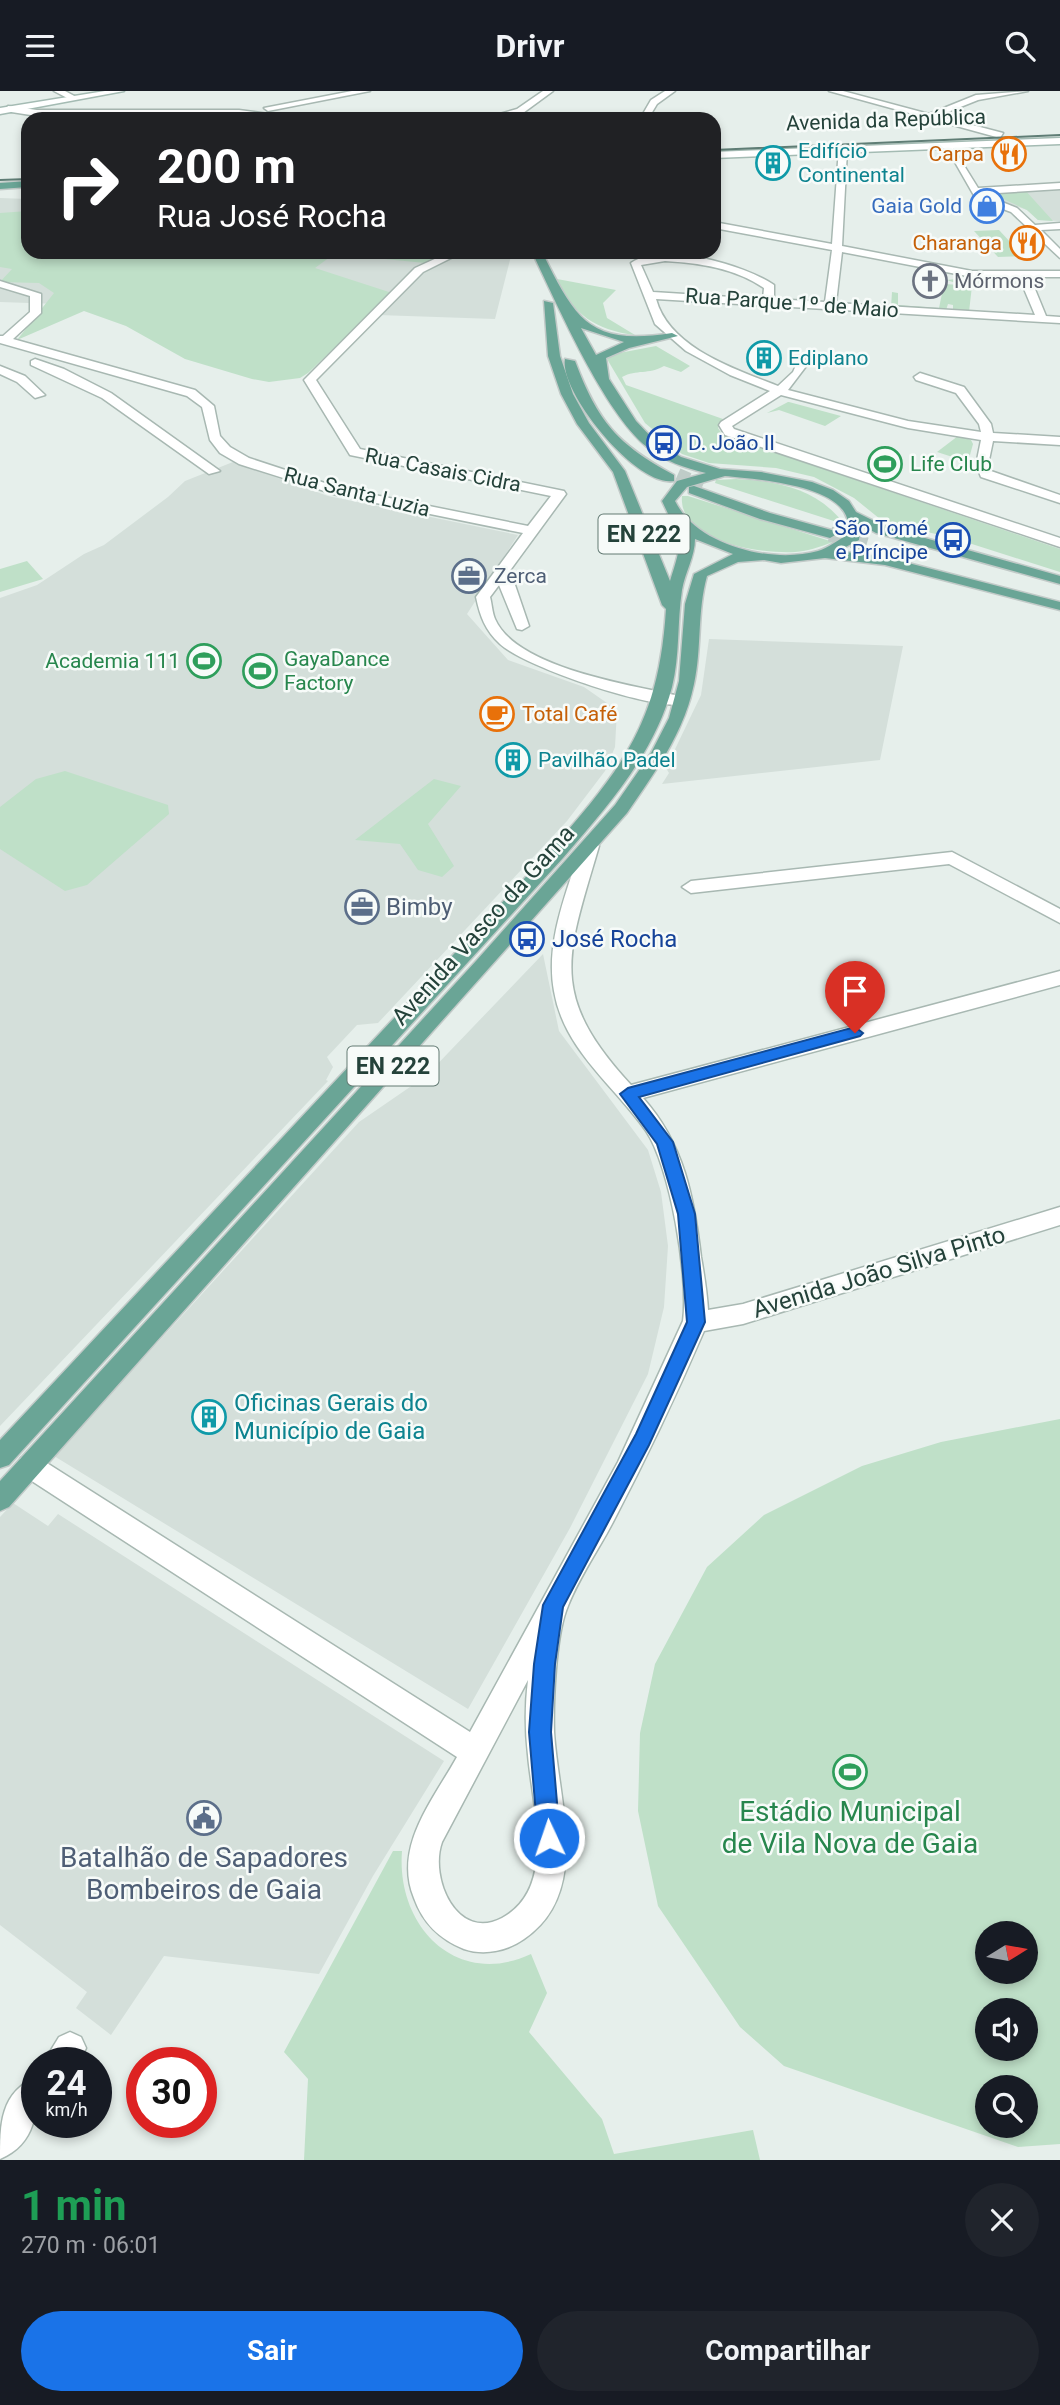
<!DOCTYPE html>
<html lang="pt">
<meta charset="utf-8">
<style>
:root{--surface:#171b24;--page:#20242c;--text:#f1f3f6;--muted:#9ea1a6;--accent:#1a73e8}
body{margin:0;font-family:Roboto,sans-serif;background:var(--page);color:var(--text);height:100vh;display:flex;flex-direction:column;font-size:26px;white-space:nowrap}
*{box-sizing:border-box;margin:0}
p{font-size:23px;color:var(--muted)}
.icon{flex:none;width:38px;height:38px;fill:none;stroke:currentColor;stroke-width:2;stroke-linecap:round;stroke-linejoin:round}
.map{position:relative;height:2069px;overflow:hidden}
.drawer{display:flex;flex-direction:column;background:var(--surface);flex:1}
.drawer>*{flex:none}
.banner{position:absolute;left:21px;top:21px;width:700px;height:147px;border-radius:21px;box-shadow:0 4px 10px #0003;background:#202124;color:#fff;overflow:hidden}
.needle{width:46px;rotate:79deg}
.fabs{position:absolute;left:975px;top:1830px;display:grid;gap:14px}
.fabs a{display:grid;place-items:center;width:63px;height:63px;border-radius:50%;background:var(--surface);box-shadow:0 4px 10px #0003;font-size:35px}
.speed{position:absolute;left:21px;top:1956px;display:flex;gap:14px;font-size:35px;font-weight:700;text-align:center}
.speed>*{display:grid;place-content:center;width:91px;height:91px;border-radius:50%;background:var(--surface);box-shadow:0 4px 10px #0003;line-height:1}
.speed small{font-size:18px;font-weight:400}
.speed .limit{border:10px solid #d22;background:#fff;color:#111}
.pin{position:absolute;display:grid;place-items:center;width:60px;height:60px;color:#fff;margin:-72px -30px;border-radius:50% 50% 50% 0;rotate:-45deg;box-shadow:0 0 7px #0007}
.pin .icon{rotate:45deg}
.me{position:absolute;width:77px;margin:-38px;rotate:357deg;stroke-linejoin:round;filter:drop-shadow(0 0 5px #0008)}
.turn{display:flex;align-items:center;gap:24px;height:147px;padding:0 21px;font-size:32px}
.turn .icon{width:91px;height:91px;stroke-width:2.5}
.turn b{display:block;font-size:49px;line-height:60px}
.round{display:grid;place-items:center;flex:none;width:74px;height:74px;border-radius:37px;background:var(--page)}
.headline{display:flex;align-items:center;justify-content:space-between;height:119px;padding:0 21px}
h1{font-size:42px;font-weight:700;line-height:52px;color:#1e9e55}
.button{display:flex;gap:14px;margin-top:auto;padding:14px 21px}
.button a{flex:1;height:80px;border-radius:42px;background:var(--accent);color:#fff;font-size:28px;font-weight:700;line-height:80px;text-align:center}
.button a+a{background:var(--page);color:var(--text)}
header{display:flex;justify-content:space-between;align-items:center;height:91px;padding:0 21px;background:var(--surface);font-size:32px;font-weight:700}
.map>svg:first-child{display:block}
</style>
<header><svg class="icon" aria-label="menu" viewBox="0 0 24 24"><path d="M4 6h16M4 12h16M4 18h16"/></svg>Drivr<svg class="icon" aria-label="search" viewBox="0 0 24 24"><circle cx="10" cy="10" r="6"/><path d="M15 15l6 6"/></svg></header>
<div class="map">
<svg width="1060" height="2069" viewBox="0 0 1060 2069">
<rect width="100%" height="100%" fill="#e6efeb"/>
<g fill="#d4dfda">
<polygon points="1060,97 1060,130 1038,129 1027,119 995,107 992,100"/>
<polygon points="0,107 28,108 28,161 512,161 495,228 0,211"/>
<polygon points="233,371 328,405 518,444 467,523 508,569 584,596 617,619 615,656 605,680 567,730 378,932 357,934 327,966 333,976 326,989 328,990 0,1335 0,507 37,494 84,463 104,454 168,406 185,390"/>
<polygon points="709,548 903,555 880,669 662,693 669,682 666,677 701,604"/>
<polygon points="543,863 559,940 648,1059 661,1101 668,1155 664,1216 648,1283 570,1437 468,1618 54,1365 359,1031 426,985"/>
<polygon points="13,1412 48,1435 58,1423 444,1670 373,1785 319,1883 164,1865 111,1944 76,1917 87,1901 0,1834 0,1426"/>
</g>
<g fill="#bfe0c8" fill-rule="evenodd">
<polygon points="1025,99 1053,130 1038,129 1027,119 990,102"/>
<polygon points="28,120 28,161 444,161 425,172 334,163 315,177 392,202 308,282 300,287 269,291 252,288 185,268 126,235 84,220 17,249 54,202 39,192 0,191 12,178 0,176 0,122"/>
<polygon points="999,139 1023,165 998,166 974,140"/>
<polygon points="973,186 969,221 953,220 953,214 948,213 946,219 891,216 892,201 898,202 898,214 939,217 944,193 961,194 947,189"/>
<path d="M557,188L616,199L603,212L607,227L635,244C596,239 573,224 557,188Z"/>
<path d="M656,255L690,275L681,281L664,275C648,284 637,278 622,286L626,294L723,328L718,337L722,343L732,347L1060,458V481L950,446L885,432L854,407L814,386L776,377L709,372L682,363L645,332L607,268L614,263Z"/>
<polygon points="788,311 789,311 841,325 825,335 779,319 767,322"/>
<polygon points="958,345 971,349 973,353 968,371 937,361"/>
<path d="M736,388C777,390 814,397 841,429L840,432L715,392L716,389Z"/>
<path d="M682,405H688L833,451C820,456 808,460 795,461C761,463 678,451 682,405Z"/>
<polygon points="27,470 43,488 0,501 0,478"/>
<polygon points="65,680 168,714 169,723 87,794 65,800 0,758 0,716 36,688"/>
<polygon points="434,688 461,695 428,733 454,775 442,786 418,779 400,753 355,749"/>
<path d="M1060,1328V2053L1018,2056L784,1975L740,1936L658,1815L638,1720L640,1642L655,1573L707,1476L764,1424L862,1375L941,1351ZM987,1843H1026V1881H987ZM987,1920H1026V1958H987ZM987,1997H1026V2035H987Z"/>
<path d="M393,1760H402C396,1835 456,1898 531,1863L547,1902L529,1941L602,2028L614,2063L753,2039L760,2069H304L308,1988L284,1961Z"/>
</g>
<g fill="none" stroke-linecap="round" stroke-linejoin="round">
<polyline stroke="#bfccc8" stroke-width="12" stroke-dasharray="12 6" stroke-linecap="butt" points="678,383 703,394"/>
<polyline stroke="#bfccc8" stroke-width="15" stroke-dasharray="15 8" stroke-linecap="butt" points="830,443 867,454"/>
<g stroke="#a8b8b2" stroke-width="3">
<g id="street">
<polygon points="54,0 65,0 78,7 71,9"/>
<polygon points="352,0 370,0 268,20 264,17"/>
<polygon points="543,0 553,0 523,22 482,28 517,18"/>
<polygon points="665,0 675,0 657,13 648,28 640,28 651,9"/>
<polygon points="829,0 843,0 929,23 976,4 1028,0 978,9 938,25 1003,42 1000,47"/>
<polygon points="8,15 37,19 239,19 306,28 239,25 37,25 5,20"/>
<polygon points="944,52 950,52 978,97 1060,92 1060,98 982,103 1017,117 1035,134 1060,132 1060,138 1041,139 1060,158 1060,167 1011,121 976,108"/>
<path d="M839,57L847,59L842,155L972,180H1060V186H1030L1046,225L1060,226V232L656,208C669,257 735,278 778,295L793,281L798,270L830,265V269L807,274L788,299L792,300L908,330L981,341L979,333L956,302L916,289L914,286L920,282L964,296L991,333L993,342L1060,346V354L993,350L988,374L991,380L1060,404V412L981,386L976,374L981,349L908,337L781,304L732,335L734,338L1060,447V456L725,344L719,334L721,331L770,300L730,284L686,260L655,233L631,172C662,150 745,174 774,194V208L825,211L832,159L714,137V131L832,153ZM842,161L972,186H1019L1035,224L836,212ZM665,170C699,172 735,177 764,197L763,208L653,201L641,174Z"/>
<path d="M450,161H463L423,181L316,289L360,358L564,400L566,403L506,485L515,494L529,535L522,539L517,538L499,494L490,506C492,513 492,521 495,528C517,579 640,595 688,607V613C656,621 525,576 500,553C485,539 480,525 476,506L523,442L337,404L239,373L220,362L210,349L202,316L187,305L0,252V245H3L30,221V205L0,196V190L41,203V222L13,248L195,299L214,315L220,345L230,356L249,367L340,397L528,435L551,405L350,364L304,289L415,177Z"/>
<polygon points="35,268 64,278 111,302 220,380 209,383 102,307 31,274 31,270"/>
<polygon points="0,275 25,285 45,304 35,307 17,291 0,283"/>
<path d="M590,749L599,755C567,865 547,903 631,994L1060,880V894L643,1007C684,1053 694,1106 701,1166C704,1183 707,1201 708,1219L743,1213L1060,1116V1134L743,1233L704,1240C676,1305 646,1368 613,1431C598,1460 577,1489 566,1520C556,1548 553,1610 554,1641C558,1709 592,1802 524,1848C507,1860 484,1865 464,1858C439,1848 423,1832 414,1807C393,1756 433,1709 457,1666L21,1383L17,1375L21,1367L30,1364L39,1367L470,1641L618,1371L683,1230C689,1187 670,1075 646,1040C613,993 564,959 554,900C545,851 567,801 581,755ZM528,1589C525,1614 525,1639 528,1664C532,1714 558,1797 502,1827C457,1851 429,1787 442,1751Z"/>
<polygon points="952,761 1060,818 1060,832 949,773 691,802 682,796 691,790"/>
<polygon points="70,1941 81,1946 86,1957 79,1972 43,1972 59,1946"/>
<path d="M37,1986C37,2020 37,2052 0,2068C0,2034 0,2001 37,1986Z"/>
</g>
</g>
<g stroke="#a4bbb3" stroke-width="3">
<g id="secondary">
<polygon points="105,0 124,0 0,23 0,17"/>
<polygon points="1060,47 1060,53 714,67 714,61"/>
</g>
</g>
<g stroke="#c2cac8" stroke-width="3">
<g id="primary">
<polygon points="28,90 28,96 0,98 0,92"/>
<path d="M532,161H542C576,229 589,255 672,242L678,245L629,257L606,267L609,288L636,330L655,350L681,366L720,378L761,381L812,391L833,399L849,410L856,421L886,436L1060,485V493L876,442L861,434L859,449L838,460L885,466L1060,511V519L885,474L825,467L781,472L764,469L738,471L707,485C697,521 702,557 694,593C684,642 655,681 627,722L9,1416L0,1420V1390L476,870L615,714L651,662L669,627L679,590L685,513L694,483L733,463L695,448C695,466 685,481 682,499C677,532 680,564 672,596C655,662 607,716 563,767L9,1374L0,1377V1349L551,759C623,676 659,632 666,518L662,514L613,381L577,333L561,303L548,265L544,210L553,212L560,265L573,303L589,332L625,380L670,490C676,471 681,457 680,437L671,429L662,410L677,390L706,382C685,377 664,370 647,356C604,322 557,213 532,161ZM581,237L624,251L596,264ZM725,385C754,388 836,393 847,427C848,432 847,439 847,444C838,449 828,457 818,460C772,473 697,455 675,410L687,396Z"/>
<path d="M565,268L575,270C598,331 617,353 674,384V390C637,397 559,301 565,268Z"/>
<polygon points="694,395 770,422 835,440 837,443 830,447 760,428 689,402 689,396"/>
</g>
</g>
<use href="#street" fill="#fff" fill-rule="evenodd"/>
<use href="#secondary" fill="#fff" fill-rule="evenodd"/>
<use href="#primary" fill="#6aa596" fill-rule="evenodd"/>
<g stroke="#5f7d75" stroke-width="2">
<polyline points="714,59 1060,44"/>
<polyline points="0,89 28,88"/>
</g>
</g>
<polygon fill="#1a73e8" stroke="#114b97" stroke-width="2" points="855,936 863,942 860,945 639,1006 673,1051 695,1123 705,1231 649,1354 563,1516 555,1573 551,1641 560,1747 557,1755 549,1758 541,1755 538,1747 529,1641 534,1573 543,1514 636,1343 687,1231 678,1123 657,1053 620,1003 628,997"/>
<defs>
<g id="restaurant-ring" transform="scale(1.75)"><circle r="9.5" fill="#f7fbf9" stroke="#e8710a" stroke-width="1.5"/><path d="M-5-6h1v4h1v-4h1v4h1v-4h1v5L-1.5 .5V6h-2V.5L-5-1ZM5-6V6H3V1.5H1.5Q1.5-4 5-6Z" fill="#e8710a"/></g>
<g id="building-ring" transform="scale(1.75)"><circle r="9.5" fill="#f7fbf9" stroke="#0f9aa8" stroke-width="1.5"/><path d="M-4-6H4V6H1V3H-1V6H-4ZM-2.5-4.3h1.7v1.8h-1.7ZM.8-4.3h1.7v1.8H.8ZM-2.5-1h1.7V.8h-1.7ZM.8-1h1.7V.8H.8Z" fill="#0f9aa8"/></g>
<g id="shop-ring" transform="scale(1.75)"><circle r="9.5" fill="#f7fbf9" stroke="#3f7fe0" stroke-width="1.5"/><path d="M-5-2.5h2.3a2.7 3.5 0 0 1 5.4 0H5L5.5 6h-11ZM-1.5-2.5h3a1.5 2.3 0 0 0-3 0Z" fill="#3f7fe0"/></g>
<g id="church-ring" transform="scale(1.75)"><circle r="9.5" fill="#f7fbf9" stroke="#6b7280" stroke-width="1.5"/><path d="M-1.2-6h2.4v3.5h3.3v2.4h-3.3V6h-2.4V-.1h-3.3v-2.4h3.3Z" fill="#6b7280"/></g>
<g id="bus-ring" transform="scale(1.75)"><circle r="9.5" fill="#f7fbf9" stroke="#1a4fb4" stroke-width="1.5"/><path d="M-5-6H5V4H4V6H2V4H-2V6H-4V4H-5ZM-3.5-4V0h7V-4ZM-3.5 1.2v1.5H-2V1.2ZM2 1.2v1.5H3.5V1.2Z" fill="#1a4fb4"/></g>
<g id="stadium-ring" transform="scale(1.75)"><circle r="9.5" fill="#f7fbf9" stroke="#2e9e5b" stroke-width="1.5"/><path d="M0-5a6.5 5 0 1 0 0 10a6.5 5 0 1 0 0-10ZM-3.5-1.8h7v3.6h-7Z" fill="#2e9e5b"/></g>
<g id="office-ring" transform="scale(1.75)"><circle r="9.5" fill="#f7fbf9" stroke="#5c6f8a" stroke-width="1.5"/><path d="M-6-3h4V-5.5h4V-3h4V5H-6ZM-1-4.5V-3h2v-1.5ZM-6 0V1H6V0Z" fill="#5c6f8a"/></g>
<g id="cafe-ring" transform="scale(1.75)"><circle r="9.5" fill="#f7fbf9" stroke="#e8710a" stroke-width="1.5"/><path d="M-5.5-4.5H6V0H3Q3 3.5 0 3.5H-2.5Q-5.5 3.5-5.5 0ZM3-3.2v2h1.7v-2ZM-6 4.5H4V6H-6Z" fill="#e8710a"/></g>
<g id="civic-ring" transform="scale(1.75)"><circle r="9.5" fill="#f7fbf9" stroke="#5c6f8a" stroke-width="1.5"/><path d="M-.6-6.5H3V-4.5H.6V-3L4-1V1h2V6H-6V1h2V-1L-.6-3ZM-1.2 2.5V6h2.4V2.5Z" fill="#5c6f8a"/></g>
</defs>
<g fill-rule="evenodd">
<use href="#restaurant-ring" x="1009" y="63"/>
<use href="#building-ring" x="773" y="72"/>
<use href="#shop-ring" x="987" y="115"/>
<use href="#restaurant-ring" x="1027" y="152"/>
<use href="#church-ring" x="930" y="190"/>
<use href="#building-ring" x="764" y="267"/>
<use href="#bus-ring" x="664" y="352"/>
<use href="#stadium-ring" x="885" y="373"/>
<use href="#bus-ring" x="953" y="449"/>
<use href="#office-ring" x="469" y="485"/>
<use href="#stadium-ring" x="204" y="570"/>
<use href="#stadium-ring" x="260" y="580"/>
<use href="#cafe-ring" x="497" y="623"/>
<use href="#building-ring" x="513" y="669"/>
<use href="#office-ring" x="362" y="816"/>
<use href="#bus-ring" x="527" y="848"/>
<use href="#building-ring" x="209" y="1326"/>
<use href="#stadium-ring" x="850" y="1681"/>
<use href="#civic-ring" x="204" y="1727"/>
</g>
<g text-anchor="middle" stroke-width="5" stroke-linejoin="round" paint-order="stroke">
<g font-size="21" fill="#24423a" stroke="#f7fbf9">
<text transform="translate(886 29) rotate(-2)" y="7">Avenida da República</text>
<text transform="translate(792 212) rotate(4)" y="7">Rua Parque 1º de Maio</text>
<text transform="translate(443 379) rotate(11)" y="7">Rua Casais Cidra</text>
<text transform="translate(357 401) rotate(14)" y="7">Rua Santa Luzia</text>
</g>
<g font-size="21" fill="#0d838f" stroke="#f7fbf9" text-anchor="start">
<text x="798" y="67">Edifício<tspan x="798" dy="24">Continental</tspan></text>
<text x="788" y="274">Ediplano</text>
<text x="538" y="676">Pavilhão Padel</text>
</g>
<g font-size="21" fill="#c56008" stroke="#f7fbf9" text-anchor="end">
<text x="984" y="70">Carpa</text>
<text x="1002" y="159">Charanga</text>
<text x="522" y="630" text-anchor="start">Total Café</text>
</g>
<g font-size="21" fill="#366cbe" stroke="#f7fbf9" text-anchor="end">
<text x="962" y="122">Gaia Gold</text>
</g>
<g font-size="21" fill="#5b616d" stroke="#f7fbf9" text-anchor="start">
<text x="954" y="197">Mórmons</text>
</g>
<g font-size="21" fill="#164399" stroke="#f7fbf9" text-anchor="start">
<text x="688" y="359">D. João II</text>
<text x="928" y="444" text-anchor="end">São Tomé<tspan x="928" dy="24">e Príncipe</tspan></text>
</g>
<g font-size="21" fill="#27864d" stroke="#f7fbf9" text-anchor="start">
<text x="910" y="380">Life Club</text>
<text x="284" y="575">GayaDance<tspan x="284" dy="24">Factory</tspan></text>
<text x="180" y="577" text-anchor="end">Academia 111</text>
</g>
<g font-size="21" fill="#4e5e75" stroke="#f7fbf9" text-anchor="start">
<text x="494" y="492">Zerca</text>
</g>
<g fill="#f7fbf9" stroke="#637a73" stroke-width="2">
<rect x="598.5" y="423.5" width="91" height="39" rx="5"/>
<rect x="347.5" y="955.5" width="91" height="39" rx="5"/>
</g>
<g font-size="23" font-weight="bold" fill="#24423a">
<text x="644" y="451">EN 222</text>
<text x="393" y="983">EN 222</text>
</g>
<g font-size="24" fill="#4e5e75" stroke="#f7fbf9" text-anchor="start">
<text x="386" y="824">Bimby</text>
</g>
<g font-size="24" fill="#24423a" stroke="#f7fbf9">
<text transform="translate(483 834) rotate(-48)" y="8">Avenida Vasco da Gama</text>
<text transform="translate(879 1181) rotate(-17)" y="8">Avenida João Silva Pinto</text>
</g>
<g font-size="24" fill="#164399" stroke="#f7fbf9" text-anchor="start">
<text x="552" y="856">José Rocha</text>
</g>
<g font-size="24" fill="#0d838f" stroke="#f7fbf9" text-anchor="start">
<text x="234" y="1320">Oficinas Gerais do<tspan x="234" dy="28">Município de Gaia</tspan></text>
</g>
<g font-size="28" fill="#27864d" stroke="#f7fbf9">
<text x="850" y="1730">Estádio Municipal<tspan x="850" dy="32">de Vila Nova de Gaia</tspan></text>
</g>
<g font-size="28" fill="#4e5e75" stroke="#f7fbf9">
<text x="204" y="1776">Batalhão de Sapadores<tspan x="204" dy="32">Bombeiros de Gaia</tspan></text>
</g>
</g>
</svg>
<div class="fabs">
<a><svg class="needle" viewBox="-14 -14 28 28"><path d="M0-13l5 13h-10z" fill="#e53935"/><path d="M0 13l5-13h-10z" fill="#9ea1a6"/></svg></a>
<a><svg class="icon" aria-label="sound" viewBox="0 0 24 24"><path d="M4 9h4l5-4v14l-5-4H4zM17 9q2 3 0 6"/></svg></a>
<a><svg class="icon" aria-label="search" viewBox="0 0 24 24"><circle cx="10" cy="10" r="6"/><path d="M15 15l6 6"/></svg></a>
</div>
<div class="speed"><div>24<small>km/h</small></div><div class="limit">30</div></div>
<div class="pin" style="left:855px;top:942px;background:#d93025"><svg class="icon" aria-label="arrive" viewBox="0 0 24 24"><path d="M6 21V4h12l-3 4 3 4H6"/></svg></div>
<svg class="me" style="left:549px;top:1747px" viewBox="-20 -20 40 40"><circle r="17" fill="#1a73e8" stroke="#fff" stroke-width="3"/><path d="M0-11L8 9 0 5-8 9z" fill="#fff"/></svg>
<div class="banner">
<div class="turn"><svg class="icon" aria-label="right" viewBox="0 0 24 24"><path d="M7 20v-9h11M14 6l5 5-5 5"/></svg><div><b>200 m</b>Rua José Rocha</div></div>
</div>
</div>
<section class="drawer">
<div class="headline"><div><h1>1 min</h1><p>270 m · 06:01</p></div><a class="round"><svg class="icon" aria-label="close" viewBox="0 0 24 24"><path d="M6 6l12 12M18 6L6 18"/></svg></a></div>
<div class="button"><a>Sair</a><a>Compartilhar</a></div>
</section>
